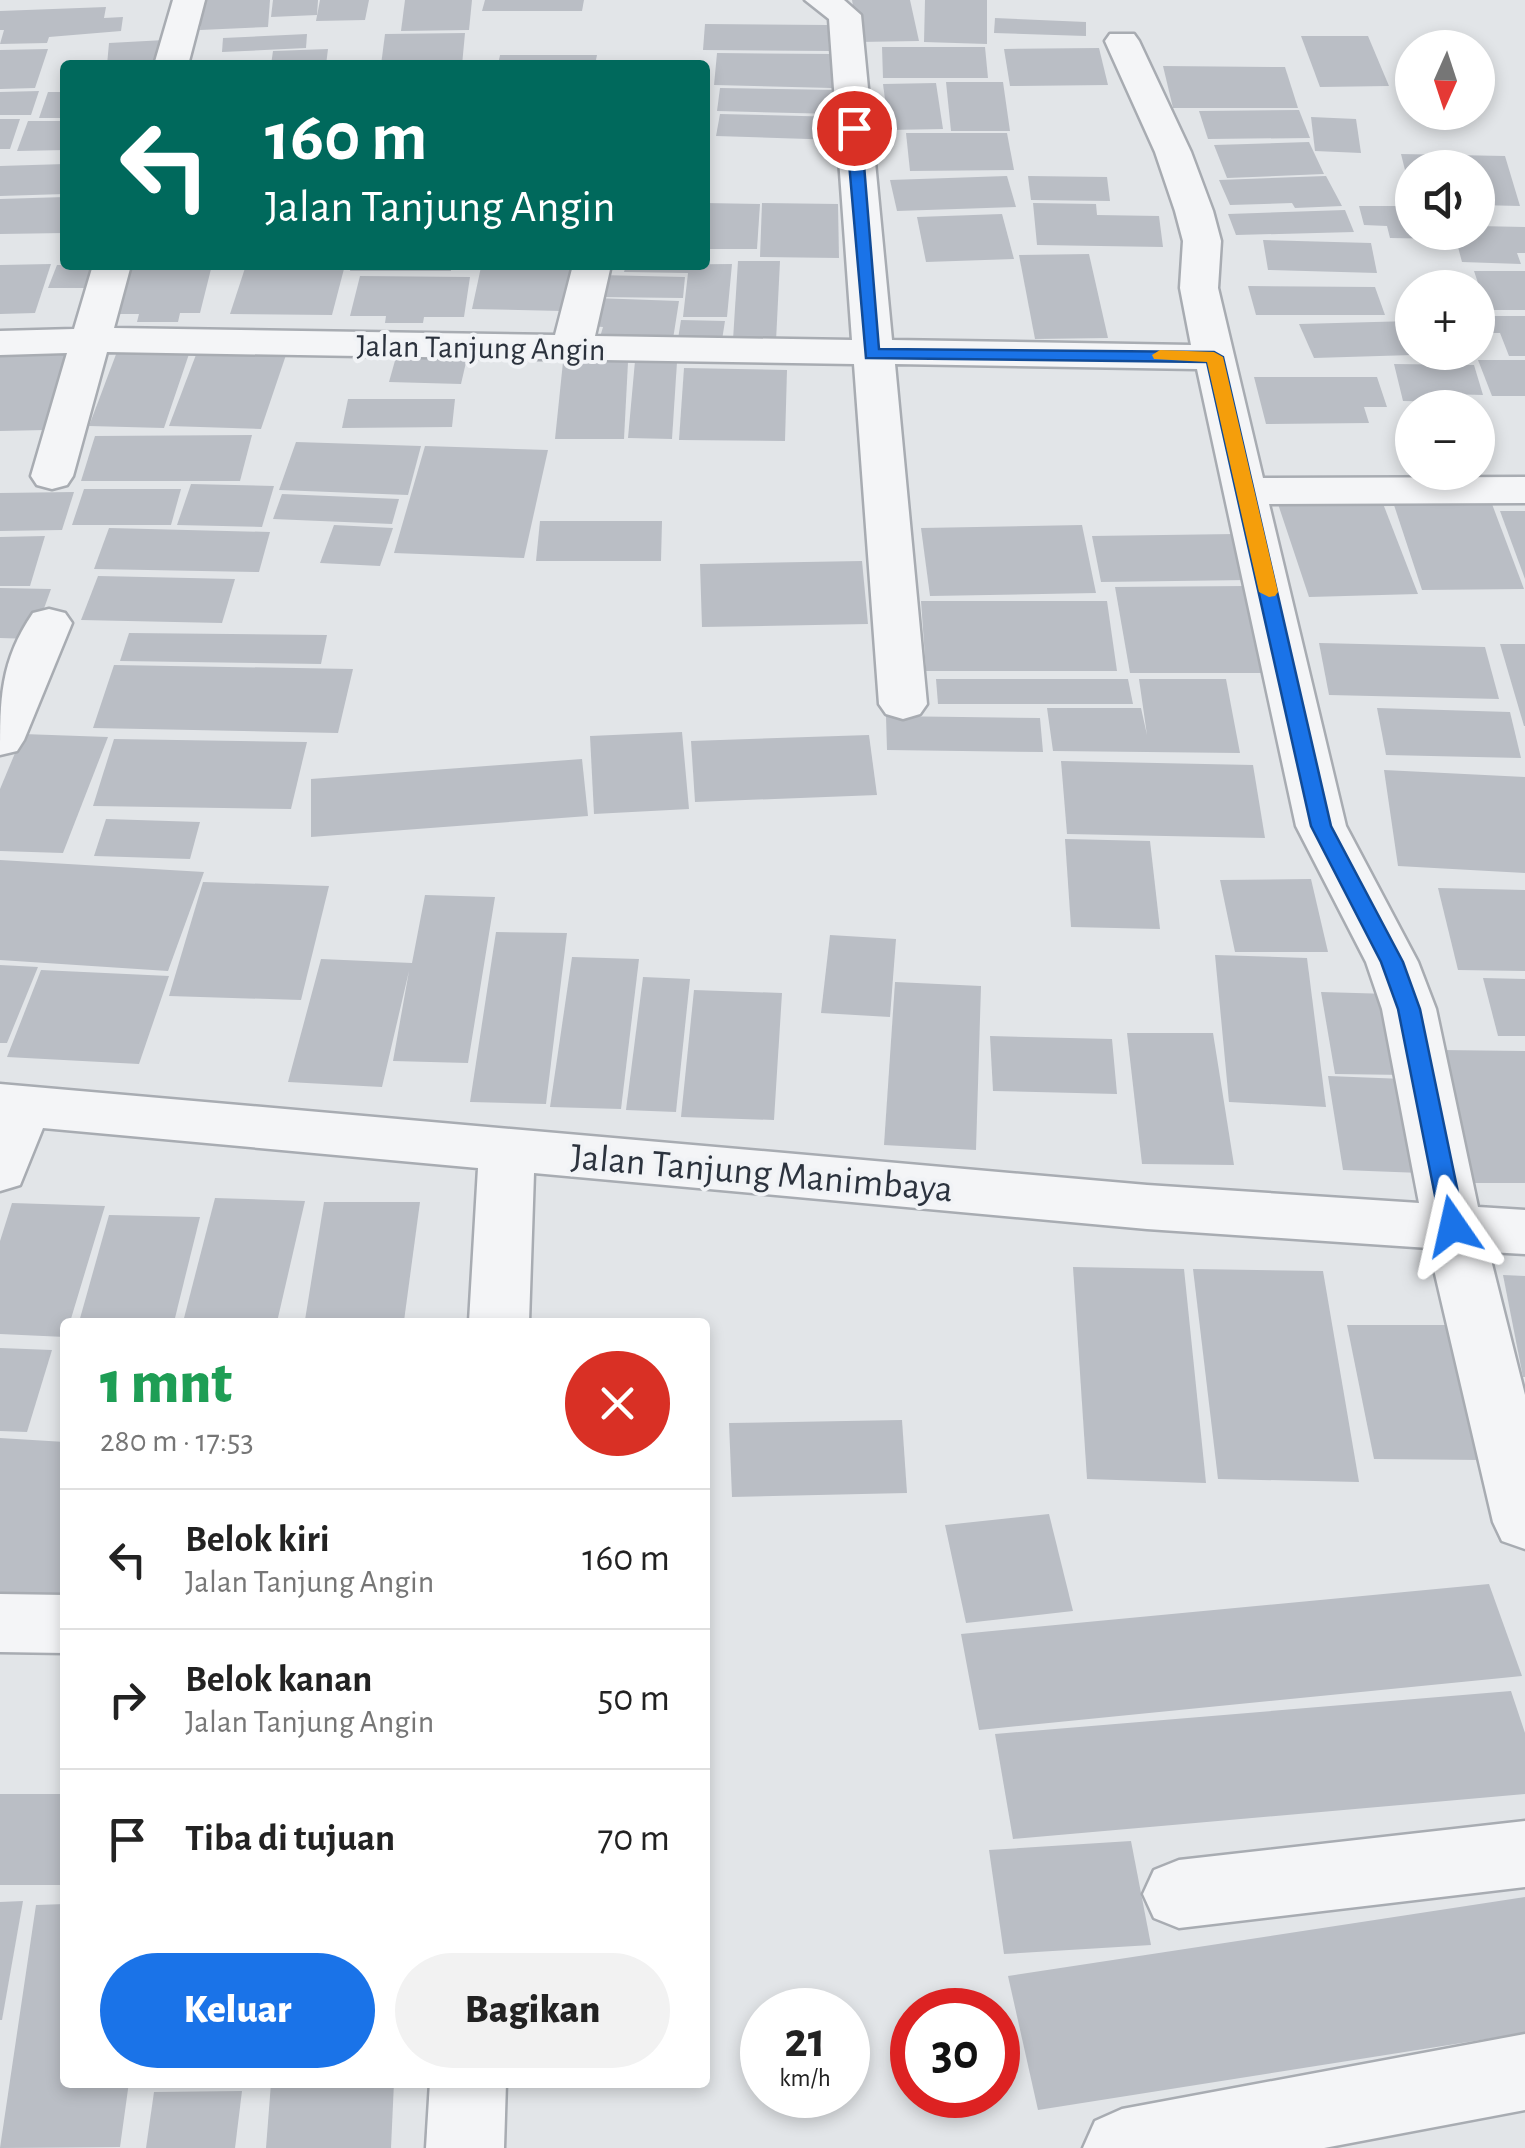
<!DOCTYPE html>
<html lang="id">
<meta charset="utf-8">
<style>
:root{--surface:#fff;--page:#f2f2f2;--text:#222;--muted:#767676;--line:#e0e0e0;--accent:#1a73e8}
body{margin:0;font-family:"Alegreya Sans",sans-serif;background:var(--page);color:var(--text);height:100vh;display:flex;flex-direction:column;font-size:38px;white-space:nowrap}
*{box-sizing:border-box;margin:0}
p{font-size:32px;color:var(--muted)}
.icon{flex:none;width:55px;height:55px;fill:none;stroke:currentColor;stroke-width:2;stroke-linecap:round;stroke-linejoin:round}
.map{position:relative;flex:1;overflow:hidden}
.sheet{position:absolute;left:60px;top:1318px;width:650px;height:770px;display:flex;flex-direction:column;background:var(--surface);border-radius:10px;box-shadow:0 5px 15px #0003}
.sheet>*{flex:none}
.top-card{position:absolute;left:60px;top:60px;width:650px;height:210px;border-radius:10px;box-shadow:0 5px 15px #0003;background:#00695c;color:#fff;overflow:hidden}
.needle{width:65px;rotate:183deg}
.buttons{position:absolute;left:1395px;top:30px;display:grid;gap:20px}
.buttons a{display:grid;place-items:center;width:100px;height:100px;border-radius:50%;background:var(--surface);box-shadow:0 5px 15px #0003;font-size:50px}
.speed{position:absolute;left:740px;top:1988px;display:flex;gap:20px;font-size:50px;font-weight:700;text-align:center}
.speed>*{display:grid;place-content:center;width:130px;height:130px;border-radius:50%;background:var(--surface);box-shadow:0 5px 15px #0003;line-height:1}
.speed small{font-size:25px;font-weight:400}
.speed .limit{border:15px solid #d22;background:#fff;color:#111}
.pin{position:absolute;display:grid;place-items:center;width:85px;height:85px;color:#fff;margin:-42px;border:5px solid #fff;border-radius:50%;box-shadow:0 2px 10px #0007}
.me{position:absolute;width:110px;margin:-55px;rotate:349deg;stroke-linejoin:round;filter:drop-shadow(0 0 8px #0008)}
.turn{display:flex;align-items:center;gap:35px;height:210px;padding:0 40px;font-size:45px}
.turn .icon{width:130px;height:130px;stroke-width:2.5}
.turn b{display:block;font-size:70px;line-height:85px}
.round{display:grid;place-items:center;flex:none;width:105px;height:105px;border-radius:52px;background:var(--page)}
.headline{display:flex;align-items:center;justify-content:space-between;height:170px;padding:0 40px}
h1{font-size:60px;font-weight:800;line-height:75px;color:#1e9e55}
.primary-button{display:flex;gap:20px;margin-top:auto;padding:20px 40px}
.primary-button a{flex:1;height:115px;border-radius:60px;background:var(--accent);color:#fff;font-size:40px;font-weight:800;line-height:115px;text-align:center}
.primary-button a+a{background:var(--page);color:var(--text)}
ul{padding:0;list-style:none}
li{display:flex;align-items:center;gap:30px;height:140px;padding:0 40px;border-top:2px solid var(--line)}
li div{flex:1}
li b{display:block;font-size:38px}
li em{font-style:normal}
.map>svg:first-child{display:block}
</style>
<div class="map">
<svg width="1525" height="2148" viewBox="0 0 1525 2148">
<rect width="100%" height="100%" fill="#e2e5e8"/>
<g fill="#babec5">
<polygon points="204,0 270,0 268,27 200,30"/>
<polygon points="273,0 318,0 317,15 271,17"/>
<polygon points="320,0 369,0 365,20 316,21"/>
<polygon points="405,0 472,0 469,30 401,31"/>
<polygon points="485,0 584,0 582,11 482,11"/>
<polygon points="852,0 910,0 919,41 859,42"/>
<polygon points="925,0 987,0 987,44 924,42"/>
<polygon points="106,7 104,18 123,17 121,31 49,37 47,43 0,44 4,30 0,30 0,11"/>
<polygon points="995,18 1086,22 1086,36 994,33"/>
<polygon points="705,24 828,25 829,51 703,50"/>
<polygon points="465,33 462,65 381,65 385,34"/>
<polygon points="307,34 306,48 222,52 223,38"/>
<polygon points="1301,36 1368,36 1389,86 1320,87"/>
<polygon points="165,40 164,65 107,65 109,43"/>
<polygon points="882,47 985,47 988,78 883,78"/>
<polygon points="1099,48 1108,85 1010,86 1004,49"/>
<polygon points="48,49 35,88 0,89 0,50"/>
<polygon points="328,49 326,65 271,65 273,51"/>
<polygon points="717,53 834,54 832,88 714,85"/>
<polygon points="500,55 597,55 595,65 498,65"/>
<polygon points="606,60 705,61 705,65 605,65"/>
<polygon points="1163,66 1285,67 1298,108 1173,108"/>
<polygon points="946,82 1003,82 1010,131 951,131"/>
<polygon points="936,83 943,129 889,130 883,84"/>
<polygon points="720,88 839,90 837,114 717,111"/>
<polygon points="39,91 31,115 0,115 0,92"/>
<polygon points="48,92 65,92 65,118 39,118"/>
<polygon points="1299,110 1310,138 1208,139 1199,111"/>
<polygon points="720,114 841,117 839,140 716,136"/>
<polygon points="1311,117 1356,119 1361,153 1315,151"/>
<polygon points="0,119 20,119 10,149 0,149"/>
<polygon points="28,121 65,121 65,150 17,151"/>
<polygon points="906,133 1007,133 1014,170 910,171"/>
<polygon points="1309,142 1324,174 1227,178 1214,145"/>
<polygon points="1401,154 1505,156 1520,206 1478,205 1478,168 1412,168 1411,194"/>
<polygon points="65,164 65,194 0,196 0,166"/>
<polygon points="1007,176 1016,207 897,211 890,180"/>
<polygon points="1028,176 1107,177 1110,201 1031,200"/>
<polygon points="1326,176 1342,206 1295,208 1292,203 1230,205 1219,180"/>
<polygon points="65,197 65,233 0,234 0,199"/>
<polygon points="705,203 760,204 757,249 705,249"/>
<polygon points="762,203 838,204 839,258 760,257"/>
<polygon points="1033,203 1096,204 1097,215 1159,216 1163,247 1037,245"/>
<polygon points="1359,206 1412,206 1412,232 1448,232 1450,239 1390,238 1387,226 1364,225"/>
<polygon points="1345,210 1354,232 1236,235 1228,214"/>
<polygon points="1002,214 1014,259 926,262 917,217"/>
<polygon points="1478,226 1525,227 1525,253 1517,253 1521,264 1462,262 1454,232 1478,232"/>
<polygon points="1263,240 1371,243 1377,273 1268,270"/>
<polygon points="1089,254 1108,338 1035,339 1019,255"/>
<polygon points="738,261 780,261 776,341 733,340"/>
<polygon points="51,264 35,313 0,314 0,265"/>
<polygon points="732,264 727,317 683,317 688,273 624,272 626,265"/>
<polygon points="57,265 92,265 84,288 48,288"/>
<polygon points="212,265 200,313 180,313 178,322 137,322 139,314 107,314 121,266"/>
<polygon points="246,265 345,265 332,315 230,314"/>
<polygon points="351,265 451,265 451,271 350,271"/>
<polygon points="481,267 570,268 562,311 472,309"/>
<polygon points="1474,271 1525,271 1525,310 1487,310"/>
<polygon points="599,275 685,277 683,298 596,297"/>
<polygon points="360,276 470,277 464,317 424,317 423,323 385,323 386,316 350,316"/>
<polygon points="1248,286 1375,287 1385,315 1256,315"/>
<polygon points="595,298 679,301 673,339 600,337 603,327 590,326"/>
<polygon points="1478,316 1525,316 1525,356 1509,356 1500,333 1478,333"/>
<polygon points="681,320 725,321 722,340 678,339"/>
<polygon points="1412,321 1412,355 1314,358 1299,324"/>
<polygon points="118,349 190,351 164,428 89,426"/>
<polygon points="197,352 286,355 261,429 169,426"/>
<polygon points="65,355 45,430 0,431 0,356"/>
<polygon points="396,357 467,358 461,384 389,382"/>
<polygon points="1478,360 1525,360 1525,396 1492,396"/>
<polygon points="635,361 677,362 672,439 628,438"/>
<polygon points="563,362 628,362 624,439 555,439"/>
<polygon points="1394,364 1474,365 1483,395 1447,394 1449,402 1403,401"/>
<polygon points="684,368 787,370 785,441 679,440"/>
<polygon points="1254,377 1377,377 1387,407 1364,407 1369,423 1266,424"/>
<polygon points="348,399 455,399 452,427 342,428"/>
<polygon points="252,435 240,481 81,481 95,436"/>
<polygon points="296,442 421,446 408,495 279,490"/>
<polygon points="425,446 548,450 524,558 394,553"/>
<polygon points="191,484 274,486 262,527 177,525"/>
<polygon points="84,489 181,489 171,525 72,525"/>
<polygon points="74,492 62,530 0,531 0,493"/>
<polygon points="282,494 399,499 392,524 273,519"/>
<polygon points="1382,501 1418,594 1309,597 1278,504"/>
<polygon points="1492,504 1524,589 1422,590 1394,505"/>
<polygon points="1500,511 1525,511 1525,579"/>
<polygon points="540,521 662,521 661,561 536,561"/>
<polygon points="334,525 393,528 380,566 320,563"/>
<polygon points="1082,525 1096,593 930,596 921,528"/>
<polygon points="109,528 270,532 259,572 94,569"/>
<polygon points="1235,534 1248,580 1101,582 1092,536"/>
<polygon points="45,536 30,586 0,586 0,537"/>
<polygon points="862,561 868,624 702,627 700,564"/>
<polygon points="98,576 235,579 222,623 81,620"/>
<polygon points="1246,586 1267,673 1130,673 1115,587"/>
<polygon points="0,588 51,589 33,639 0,638"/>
<polygon points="921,601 1107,601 1117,671 926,671"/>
<polygon points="129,633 327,635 321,664 120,661"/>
<polygon points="1319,643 1485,647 1499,699 1329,695"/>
<polygon points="1500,644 1525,644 1525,726 1524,726"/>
<polygon points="114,665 353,669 338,733 93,728"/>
<polygon points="936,679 1128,679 1133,704 938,704"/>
<polygon points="1139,679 1226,679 1240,753 1053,751 1047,708 1141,708 1147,735"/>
<polygon points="1377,708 1510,712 1521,758 1386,755"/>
<polygon points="886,716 1040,718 1043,752 887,750"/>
<polygon points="682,732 689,809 594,814 590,736"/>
<polygon points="23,734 108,737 63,853 0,851 0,789"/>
<polygon points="869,735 877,795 695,802 691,741"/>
<polygon points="114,739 307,742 291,809 93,806"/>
<polygon points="582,759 588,816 311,837 311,779"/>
<polygon points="1061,761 1253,765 1265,838 1067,834"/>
<polygon points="1384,770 1525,777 1525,873 1398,866"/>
<polygon points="106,819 200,822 190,859 94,856"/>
<polygon points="1065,839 1150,841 1160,929 1071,927"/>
<polygon points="0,860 204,872 168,971 0,960"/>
<polygon points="1311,879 1328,952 1235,952 1220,880"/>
<polygon points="203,882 329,886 301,1000 169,996"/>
<polygon points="1438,888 1525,890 1525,971 1458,970"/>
<polygon points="425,895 495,897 468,1063 393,1061 409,971 382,1087 288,1082 321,959 412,963"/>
<polygon points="496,932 567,933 546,1104 470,1102"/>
<polygon points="830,935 896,939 890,1017 821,1013"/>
<polygon points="1215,955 1307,958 1326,1107 1229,1102"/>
<polygon points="572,957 639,959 621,1109 550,1107"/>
<polygon points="0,965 38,967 7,1043 0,1043"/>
<polygon points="41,970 169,976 139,1064 7,1057"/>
<polygon points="643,977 690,979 676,1112 626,1110"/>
<polygon points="1483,978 1525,979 1525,1036 1498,1036"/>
<polygon points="895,982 981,986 976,1150 884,1145"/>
<polygon points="694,990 782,993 774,1120 681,1117"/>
<polygon points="1321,992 1390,994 1406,1075 1335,1074"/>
<polygon points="1127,1033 1213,1033 1234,1165 1142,1164"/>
<polygon points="990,1036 1112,1039 1117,1094 993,1091"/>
<polygon points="1440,1050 1525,1051 1525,1183 1472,1183"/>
<polygon points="1328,1076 1404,1079 1421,1173 1343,1170"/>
<polygon points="215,1198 305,1201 277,1322 183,1322"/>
<polygon points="324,1202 420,1202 404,1321 305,1320"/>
<polygon points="12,1203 105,1206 70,1322 65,1322 65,1337 0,1334 0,1241"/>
<polygon points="109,1215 200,1217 174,1322 79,1322"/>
<polygon points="1073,1267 1184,1269 1206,1483 1087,1479"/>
<polygon points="1193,1269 1323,1271 1359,1482 1218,1479"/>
<polygon points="1503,1275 1525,1276 1525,1377 1523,1377"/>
<polygon points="1347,1325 1451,1325 1482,1460 1374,1459"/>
<polygon points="0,1348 52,1350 27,1432 0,1431"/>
<polygon points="902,1420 907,1493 732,1497 729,1423"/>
<polygon points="0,1438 65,1442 65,1600 0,1596"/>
<polygon points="1049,1514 1073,1611 966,1623 945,1525"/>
<polygon points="1489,1584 1522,1676 979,1730 961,1634"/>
<polygon points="1511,1691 1525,1733 1525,1794 1013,1839 995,1734"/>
<rect x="0" y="1794" width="65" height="91"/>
<polygon points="1131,1841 1151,1945 1004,1954 989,1850"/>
<polygon points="1525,1897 1525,2033 1038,2110 1008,1976"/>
<polygon points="23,1901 2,2020 0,2020 0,1902"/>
<polygon points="65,1904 65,2082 129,2082 120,2147 0,2148 36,1905"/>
<polygon points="394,2082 391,2148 266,2148 271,2083"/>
<polygon points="242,2091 235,2148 146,2148 154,2092"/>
</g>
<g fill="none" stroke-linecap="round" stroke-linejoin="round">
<g stroke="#a8acb2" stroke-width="5">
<g id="minor">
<polygon points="173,0 205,0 188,65 154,65"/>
<polygon points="805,0 844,0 861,15 892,340 1191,345 1180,288 1183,241 1175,211 1155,152 1105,41 1110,34 1134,34 1139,41 1191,152 1213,211 1221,241 1218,288 1263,478 1525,477 1525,503 1269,504 1346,826 1418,962 1436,1009 1478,1207 1525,1210 1525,1254 1489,1252 1525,1395 1525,1549 1502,1541 1493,1522 1429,1248 1147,1229 534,1173 529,1322 469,1322 478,1168 43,1128 20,1185 0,1191 0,1084 1147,1185 1419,1203 1382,1009 1366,962 1296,826 1197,369 895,364 927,704 920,714 903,719 886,714 879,704 854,364 107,352 73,476 67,485 52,489 37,485 31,476 67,353 0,355 0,331 74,329 93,265 131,265 114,328 555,335 573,265 611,265 595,336 852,340 829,19"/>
<path d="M49,609L65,613L72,623L24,740L17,751L0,755C0,700 0,661 33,613Z"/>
<polygon points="0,1594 65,1595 65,1653 0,1652"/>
<polygon points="1525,1821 1525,1887 1179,1928 1154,1918 1143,1894 1154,1870 1179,1860"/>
<polygon points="1525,2034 1525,2110 1324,2148 1083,2148 1095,2121 1122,2109"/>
<polygon points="430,2082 506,2082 504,2148 426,2148"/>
</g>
</g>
<use href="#minor" fill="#f4f5f7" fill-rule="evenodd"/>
</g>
<polygon fill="#1a73e8" stroke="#114b97" stroke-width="2.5" points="854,124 861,128 879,349 1214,352 1223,357 1331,826 1403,962 1420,1009 1465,1226 1461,1233 1444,1233 1441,1226 1398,1009 1381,962 1311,826 1207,362 866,358 846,128"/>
<polygon fill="#f59e0b" points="1160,350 1214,352 1223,357 1278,592 1275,596 1269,597 1259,592 1207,362 1154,359 1152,355"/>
<g text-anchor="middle" stroke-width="8" stroke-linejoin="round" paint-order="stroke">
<g font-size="32" fill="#2c333e" stroke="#f1f3f6">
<text transform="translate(481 347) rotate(1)" y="11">Jalan Tanjung Angin</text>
</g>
<g font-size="38" fill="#2c333e" stroke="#f1f3f6">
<text transform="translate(762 1172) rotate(5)" y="13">Jalan Tanjung Manimbaya</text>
</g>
</g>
</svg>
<div class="buttons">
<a><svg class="needle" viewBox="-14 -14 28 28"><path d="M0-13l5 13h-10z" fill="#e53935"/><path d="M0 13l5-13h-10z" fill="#767676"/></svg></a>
<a><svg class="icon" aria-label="sound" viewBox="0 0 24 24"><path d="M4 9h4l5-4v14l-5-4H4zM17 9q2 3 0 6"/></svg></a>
<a>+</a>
<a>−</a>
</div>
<div class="speed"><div>21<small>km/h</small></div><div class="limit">30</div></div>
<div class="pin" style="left:854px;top:128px;background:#d93025"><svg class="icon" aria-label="arrive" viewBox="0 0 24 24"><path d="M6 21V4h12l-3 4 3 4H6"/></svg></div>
<svg class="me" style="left:1453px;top:1226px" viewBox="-20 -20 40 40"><path d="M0-17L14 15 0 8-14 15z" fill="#1a73e8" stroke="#fff" stroke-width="4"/></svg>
<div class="top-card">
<div class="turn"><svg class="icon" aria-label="left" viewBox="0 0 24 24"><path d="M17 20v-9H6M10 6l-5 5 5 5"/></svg><div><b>160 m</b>Jalan Tanjung Angin</div></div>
</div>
<section class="sheet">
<div class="headline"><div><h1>1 mnt</h1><p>280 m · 17:53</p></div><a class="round" style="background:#d93025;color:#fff"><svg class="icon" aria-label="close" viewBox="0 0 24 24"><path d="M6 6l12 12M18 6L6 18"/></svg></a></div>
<ul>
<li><svg class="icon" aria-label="left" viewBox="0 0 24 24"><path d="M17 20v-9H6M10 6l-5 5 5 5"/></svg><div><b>Belok kiri</b><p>Jalan Tanjung Angin</p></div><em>160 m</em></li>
<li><svg class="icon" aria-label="right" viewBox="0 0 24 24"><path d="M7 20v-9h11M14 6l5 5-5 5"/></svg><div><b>Belok kanan</b><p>Jalan Tanjung Angin</p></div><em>50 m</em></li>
<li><svg class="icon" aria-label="arrive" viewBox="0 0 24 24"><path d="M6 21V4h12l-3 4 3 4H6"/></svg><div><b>Tiba di tujuan</b></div><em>70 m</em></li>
</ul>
<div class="primary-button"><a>Keluar</a><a>Bagikan</a></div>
</section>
</div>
